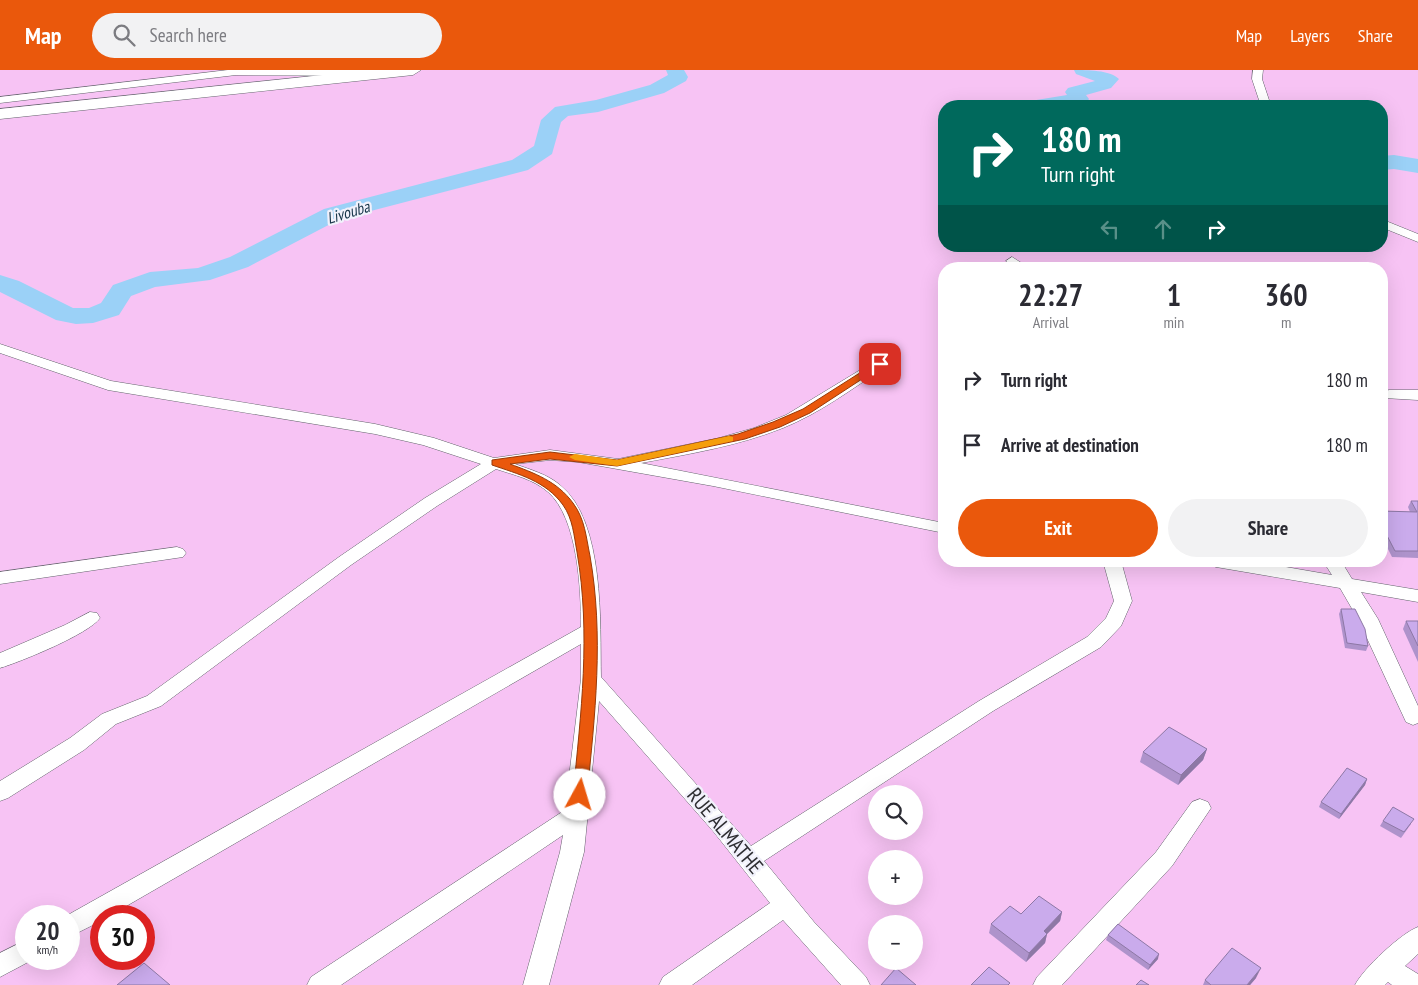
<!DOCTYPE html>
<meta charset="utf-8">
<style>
:root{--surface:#fff;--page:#f2f2f3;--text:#2b2b33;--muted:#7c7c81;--accent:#ea580c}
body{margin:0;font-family:"PT Sans Narrow",sans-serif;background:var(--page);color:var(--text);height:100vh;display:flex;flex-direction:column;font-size:19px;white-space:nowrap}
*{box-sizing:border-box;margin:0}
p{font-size:16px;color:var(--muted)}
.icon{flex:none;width:28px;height:28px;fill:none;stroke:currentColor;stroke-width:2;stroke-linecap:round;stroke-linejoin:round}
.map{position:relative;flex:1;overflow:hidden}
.drawer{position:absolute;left:938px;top:192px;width:450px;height:305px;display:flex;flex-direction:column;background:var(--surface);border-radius:20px;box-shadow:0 5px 20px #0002}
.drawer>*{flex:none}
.hud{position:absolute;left:938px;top:30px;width:450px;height:152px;border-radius:20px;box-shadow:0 5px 20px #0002;background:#00695c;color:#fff;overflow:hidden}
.controls{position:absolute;left:868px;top:715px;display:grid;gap:10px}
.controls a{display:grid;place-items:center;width:55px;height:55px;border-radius:50%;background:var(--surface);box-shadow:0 5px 20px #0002;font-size:25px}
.speed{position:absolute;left:15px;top:835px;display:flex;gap:10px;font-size:25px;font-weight:700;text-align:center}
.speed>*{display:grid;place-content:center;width:65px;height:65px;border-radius:50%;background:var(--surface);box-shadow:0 5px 20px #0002;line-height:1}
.speed small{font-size:12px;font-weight:400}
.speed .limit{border:8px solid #d22;background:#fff;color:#111}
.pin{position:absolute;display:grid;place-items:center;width:42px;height:42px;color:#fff;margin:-21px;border-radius:10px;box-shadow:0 2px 8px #0006}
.me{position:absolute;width:55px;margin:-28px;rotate:6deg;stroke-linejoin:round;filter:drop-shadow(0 0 4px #0008)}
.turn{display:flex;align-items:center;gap:18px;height:105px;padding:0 20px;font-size:22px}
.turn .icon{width:65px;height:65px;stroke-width:2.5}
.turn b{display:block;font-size:35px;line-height:42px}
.lanes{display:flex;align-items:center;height:48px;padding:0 20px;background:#0003;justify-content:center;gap:25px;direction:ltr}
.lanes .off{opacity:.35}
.eta{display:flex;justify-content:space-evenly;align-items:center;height:85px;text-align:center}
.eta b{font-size:30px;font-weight:700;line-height:35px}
.button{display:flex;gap:10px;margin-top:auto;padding:10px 20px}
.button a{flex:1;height:58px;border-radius:30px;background:var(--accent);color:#fff;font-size:20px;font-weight:700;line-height:58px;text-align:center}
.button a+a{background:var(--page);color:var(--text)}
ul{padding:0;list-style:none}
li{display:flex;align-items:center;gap:15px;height:65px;padding:0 20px}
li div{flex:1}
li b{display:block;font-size:19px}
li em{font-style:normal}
header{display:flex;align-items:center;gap:30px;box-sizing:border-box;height:70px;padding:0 25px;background:var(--accent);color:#fff}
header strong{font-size:24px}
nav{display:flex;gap:28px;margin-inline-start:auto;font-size:18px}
.search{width:350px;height:45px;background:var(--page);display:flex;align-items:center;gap:12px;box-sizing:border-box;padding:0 18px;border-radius:28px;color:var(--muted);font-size:19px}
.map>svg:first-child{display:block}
</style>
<header>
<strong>Map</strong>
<div class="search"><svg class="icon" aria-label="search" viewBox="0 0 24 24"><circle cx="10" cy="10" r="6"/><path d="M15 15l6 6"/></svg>Search here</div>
<nav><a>Map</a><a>Layers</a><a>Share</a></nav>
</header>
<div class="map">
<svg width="1418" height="915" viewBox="0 0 1418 915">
<rect width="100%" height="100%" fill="#e4e4ee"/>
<path fill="#f7c3f4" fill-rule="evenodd" d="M0,0H1418V915H0ZM944,36H1381V176H944ZM944,199H1381V491H944ZM876,724H914V761H876ZM876,789H914V826H876ZM26,846H69V889H26ZM101,846H144V889H101ZM876,854H914V891H876Z"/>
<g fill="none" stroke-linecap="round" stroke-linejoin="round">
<g fill="#9bd1f7" fill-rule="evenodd">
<polygon points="666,0 684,0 688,7 686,11 664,23 598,42 568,46 561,52 552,84 528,100 340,149 248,197 210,210 155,217 131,226 119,245 93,253 76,254 56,250 0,222 0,205 19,211 73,238 89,238 101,233 113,215 150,202 198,198 230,187 324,139 512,90 534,76 541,50 555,37 596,30 650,15 668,5"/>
<path d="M1074,0C1087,0 1110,0 1119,9L1111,18L1086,25L1089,29L1086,33L1070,36H1021L1024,32L1067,25L1065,22L1068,18L1095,11L1076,4Z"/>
<polygon points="1394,85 1418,89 1418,103 1394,99 1381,100 1381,86"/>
</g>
<g stroke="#62636b" stroke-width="1">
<g id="street">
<polygon points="228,0 372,0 377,3 372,6 236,5 0,33 0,27"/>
<polygon points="1253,0 1263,0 1262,9 1271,36 1261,36 1252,9"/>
<polygon points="1381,149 1418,164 1418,172 1381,157"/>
<polygon points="1012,187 1031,199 1015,199 1006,191"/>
<path d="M0,274L111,311L375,354L434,368L494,388L550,380L618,389L719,368L754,358L786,345L875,291H885L887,294L885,297C852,319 820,343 783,358C738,376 689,384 641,393L944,453V463L713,416L578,392L550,390L515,394C531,400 547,404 560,415C605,451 600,554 601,607L751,776L979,631L1087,567L1106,548L1114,531L1103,491H1121L1132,531L1121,556L1101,577L993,641L764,791L814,852L866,907L870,915H841L783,850L692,915H659L663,907L770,833L713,761L599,631L584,782L549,915H523L560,782L563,765L341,915H307L311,907L565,740L581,609V574L109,846H101V851L69,867V846H66L581,557C581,520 578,448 548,422C533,409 514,405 496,399L437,436L351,495L161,636L116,654L84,680L8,728L0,731V711L70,668L102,644L147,626L339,487L425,428L481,394L423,375L375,364L108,320L0,283Z"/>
<polygon points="1389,320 1418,320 1418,330 1384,328 1381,325"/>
<polygon points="177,477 183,479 186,483 183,487 0,514 0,502"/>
<polygon points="1207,491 1251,491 1332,505 1323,491 1341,491 1352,509 1418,520 1418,532 1361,522 1378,549 1418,636 1418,653 1413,655 1406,652 1358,549 1340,518 1216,497 1210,495"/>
<path d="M90,542L97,543L100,548C89,564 20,592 0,598V583L65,555Z"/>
<polygon points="1200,729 1208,732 1211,738 1172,796 1062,915 1033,915 1037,907 1156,782 1192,732"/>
<path d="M1418,857V884L1405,896L1418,904V915H1392L1388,912L1385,915H1355C1363,899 1401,863 1418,857Z"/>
<polygon points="26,870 26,889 34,889 0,907 0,883"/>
</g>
</g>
<g stroke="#62636b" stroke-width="1">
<polygon id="highway" points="370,0 421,0 413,5 0,49 0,39"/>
</g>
<use href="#street" fill="#fff" fill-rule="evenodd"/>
<use href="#highway" fill="#fff" fill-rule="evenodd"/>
</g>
<g fill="#ae93cb">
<polygon points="1411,431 1418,431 1418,488 1392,487 1381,465 1381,441 1410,442 1408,437"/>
<polygon points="1341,539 1368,576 1366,581 1345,578 1339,544"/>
<polygon points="1406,551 1418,551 1418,592 1403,559"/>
<polygon points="1207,679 1203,690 1178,715 1140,692 1143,682"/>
<polygon points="1367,709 1365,715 1339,749 1319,737 1321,732"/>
<polygon points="1383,751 1411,754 1401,768 1380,756"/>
<polygon points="1062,842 1060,851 1047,864 1045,873 1026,892 989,863 991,854 1021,844"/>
<polygon points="1108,865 1158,889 1148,900 1106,870"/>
<polygon points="1256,908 1250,915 1203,915 1205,910"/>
</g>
<g fill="#8d78a5">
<polygon points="1207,679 1203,690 1178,715 1181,705"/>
<polygon points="1367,709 1365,715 1339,749 1341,744"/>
<polygon points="1062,842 1060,851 1041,870 1044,861"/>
<polygon points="1047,864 1045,873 1026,892 1029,883"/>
<polygon points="1159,884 1158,889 1148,900 1150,895"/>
<polygon points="1261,898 1256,908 1250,915 1247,915"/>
</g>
<g fill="#caabec" stroke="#8d78a5">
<polygon points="1411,431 1418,431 1418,481 1395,481 1381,454 1381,441 1417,442"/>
<polygon points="1341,539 1355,539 1365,559 1368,576 1347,573"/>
<polygon points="1406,551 1418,551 1418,576"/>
<polygon points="1169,657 1207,679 1181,705 1143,682"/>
<polygon points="1347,698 1367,709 1341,744 1321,732"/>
<polygon points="1393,737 1414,749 1404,762 1383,751"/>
<polygon points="1039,826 1062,842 1044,861 1047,864 1029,883 991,854 1010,836 1021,844"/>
<polygon points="1118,854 1159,884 1150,895 1108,865"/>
<polygon points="1232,878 1261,898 1247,915 1211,915 1205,910"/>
<polygon points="144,893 170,915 117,915"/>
<polygon points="989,897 1010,913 1008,915 971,915"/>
<polygon points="896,898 916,915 881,915"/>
<polygon points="1141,910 1149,915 1136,915"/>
</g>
<path fill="#ea580c" stroke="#983908" d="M877,292L885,294L810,343L780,357L745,369L617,396L550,389L510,394C534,403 557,411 573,433C585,449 586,467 590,486C604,566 595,645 587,725L585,729H575L573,725C581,643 591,564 577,482C574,466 573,449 563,435C546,411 518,404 492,395V390L550,382L617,390L738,364L773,352L803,339Z"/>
<polygon fill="#f59e0b" points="729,366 733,367 733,371 617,396 575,390 569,387 575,384 617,390"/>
<g text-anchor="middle" stroke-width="4.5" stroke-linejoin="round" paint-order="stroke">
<g font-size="16" font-style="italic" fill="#163448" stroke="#f1f1fb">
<text transform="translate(348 142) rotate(-17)" y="6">Livouba</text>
</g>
<g font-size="21" fill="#2e2e32" stroke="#f1f1fb">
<text transform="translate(725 761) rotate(50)" y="7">RUE ALMATHE</text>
</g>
</g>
</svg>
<div class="controls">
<a><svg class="icon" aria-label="search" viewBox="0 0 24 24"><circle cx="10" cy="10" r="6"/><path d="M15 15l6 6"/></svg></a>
<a>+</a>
<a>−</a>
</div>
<div class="speed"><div>20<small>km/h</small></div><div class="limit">30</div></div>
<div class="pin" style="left:880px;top:294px;background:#d93025"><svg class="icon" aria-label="arrive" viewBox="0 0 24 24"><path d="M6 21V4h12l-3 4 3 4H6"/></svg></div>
<svg class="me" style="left:580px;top:725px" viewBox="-20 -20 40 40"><circle r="19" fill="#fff"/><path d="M0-13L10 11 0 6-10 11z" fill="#ea580c"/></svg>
<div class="hud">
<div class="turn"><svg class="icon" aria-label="right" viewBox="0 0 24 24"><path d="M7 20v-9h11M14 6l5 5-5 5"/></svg><div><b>180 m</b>Turn right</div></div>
<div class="lanes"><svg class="icon off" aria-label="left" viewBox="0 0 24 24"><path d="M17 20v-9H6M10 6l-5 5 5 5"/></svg><svg class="icon off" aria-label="ahead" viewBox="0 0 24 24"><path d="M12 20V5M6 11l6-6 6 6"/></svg><svg class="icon" aria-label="right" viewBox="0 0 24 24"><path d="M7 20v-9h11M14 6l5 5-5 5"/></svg></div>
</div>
<section class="drawer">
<div class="eta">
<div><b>22:27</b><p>Arrival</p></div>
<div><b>1</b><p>min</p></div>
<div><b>360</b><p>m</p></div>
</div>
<ul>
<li><svg class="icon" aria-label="right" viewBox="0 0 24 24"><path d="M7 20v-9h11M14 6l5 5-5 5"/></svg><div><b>Turn right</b></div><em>180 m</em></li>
<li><svg class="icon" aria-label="arrive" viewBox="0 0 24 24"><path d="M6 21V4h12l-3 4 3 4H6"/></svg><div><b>Arrive at destination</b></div><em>180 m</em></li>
</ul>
<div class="button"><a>Exit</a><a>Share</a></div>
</section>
</div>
